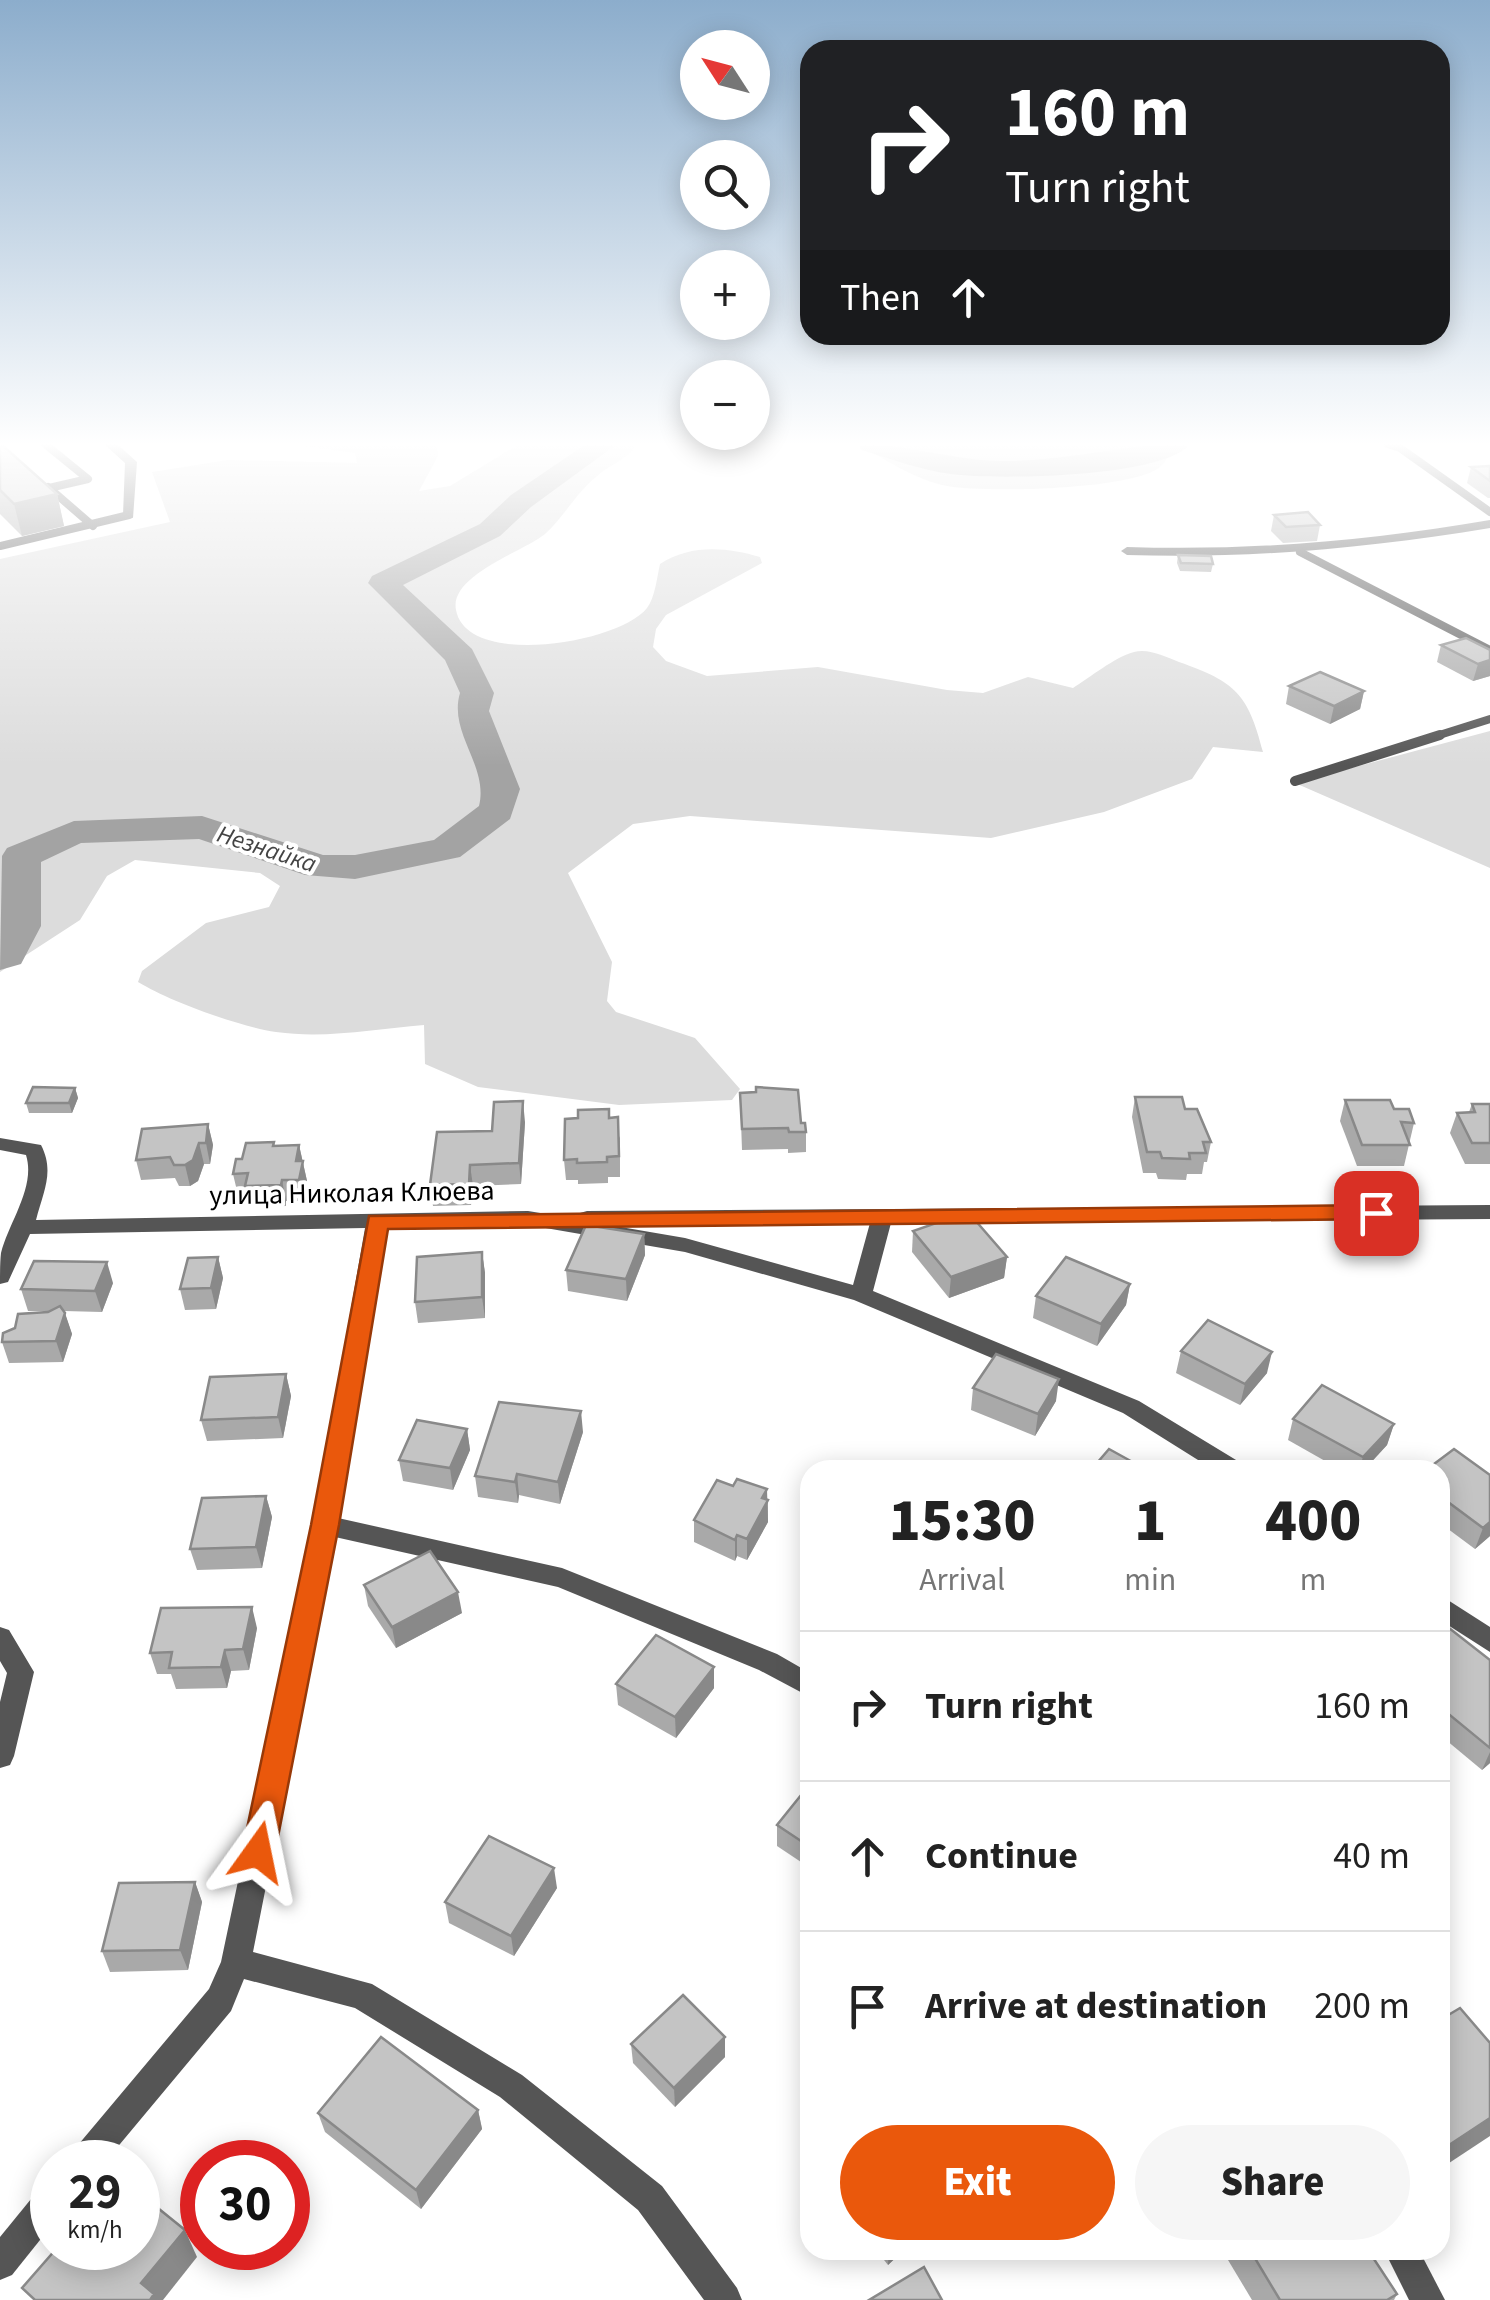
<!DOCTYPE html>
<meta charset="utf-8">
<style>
:root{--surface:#fff;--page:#f6f6f6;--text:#222;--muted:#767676;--line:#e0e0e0;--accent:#ea580c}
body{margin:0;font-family:"Source Sans 3",sans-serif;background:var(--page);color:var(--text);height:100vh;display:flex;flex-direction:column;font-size:38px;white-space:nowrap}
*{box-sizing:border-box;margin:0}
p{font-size:32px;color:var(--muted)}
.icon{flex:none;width:55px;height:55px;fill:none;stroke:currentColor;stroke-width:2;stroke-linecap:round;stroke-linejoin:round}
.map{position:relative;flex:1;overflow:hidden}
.sheet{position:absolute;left:800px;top:1460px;width:650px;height:800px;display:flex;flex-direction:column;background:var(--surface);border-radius:30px;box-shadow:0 5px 25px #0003}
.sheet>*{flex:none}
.banner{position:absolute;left:800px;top:40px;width:650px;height:305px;border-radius:30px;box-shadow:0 5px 25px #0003;background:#202124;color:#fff;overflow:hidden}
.needle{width:65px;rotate:306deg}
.controls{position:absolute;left:680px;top:30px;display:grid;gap:20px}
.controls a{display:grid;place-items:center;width:90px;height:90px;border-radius:50%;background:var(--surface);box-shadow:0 5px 25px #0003;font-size:50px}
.speed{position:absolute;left:30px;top:2140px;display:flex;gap:20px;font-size:50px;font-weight:700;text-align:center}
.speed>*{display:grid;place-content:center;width:130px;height:130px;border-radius:50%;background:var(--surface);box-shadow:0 5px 25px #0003;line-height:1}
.speed small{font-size:25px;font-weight:400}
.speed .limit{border:15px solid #d22;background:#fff;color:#111}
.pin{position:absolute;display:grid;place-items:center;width:85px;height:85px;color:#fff;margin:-42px;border-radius:20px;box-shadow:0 5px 15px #0006}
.me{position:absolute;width:110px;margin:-55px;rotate:12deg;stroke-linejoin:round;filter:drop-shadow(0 0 8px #0008)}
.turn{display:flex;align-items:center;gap:35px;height:210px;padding:0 40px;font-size:45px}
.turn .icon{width:130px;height:130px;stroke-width:2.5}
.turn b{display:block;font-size:70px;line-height:85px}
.then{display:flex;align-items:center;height:95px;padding:0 40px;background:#0003;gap:20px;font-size:38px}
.eta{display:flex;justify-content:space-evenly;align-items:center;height:170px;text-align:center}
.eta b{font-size:60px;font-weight:800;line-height:70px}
.action{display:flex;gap:20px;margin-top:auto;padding:20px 40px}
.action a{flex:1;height:115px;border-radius:60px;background:var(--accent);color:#fff;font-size:40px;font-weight:800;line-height:115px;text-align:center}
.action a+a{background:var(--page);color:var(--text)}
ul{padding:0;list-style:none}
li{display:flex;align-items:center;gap:30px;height:150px;padding:0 40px;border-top:2px solid var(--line)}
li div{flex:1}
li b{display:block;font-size:38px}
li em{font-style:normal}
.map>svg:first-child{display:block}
</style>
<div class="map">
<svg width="1490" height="2300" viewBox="0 0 1490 2300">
<rect width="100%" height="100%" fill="#fff"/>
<g fill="#dcdcdc">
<path d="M290,444H437L438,456L419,491L450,486L519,444H637C626,461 610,464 596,477C576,493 564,517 545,534C525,551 449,575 456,610C467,669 620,643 647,608C655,598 657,577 660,564C690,544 727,547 760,557L762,563L666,615L656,629L653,647L666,661L707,676L818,667L947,690L983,693L1028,677L1073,688C1091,677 1113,658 1134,652C1149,648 1166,657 1179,662C1236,682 1248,694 1263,752L1213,747L1192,779L1104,812L991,838L690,816L633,824L568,873L612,962L607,1001L616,1012L695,1038L740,1089L732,1100L619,1105L478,1087L425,1064L424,1025C376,1029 325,1039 276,1032C238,1026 171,1002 138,982L142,971L206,923L269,907L280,886L260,873L135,860L107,876L80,920L0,972V559L170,522L152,472L228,460L357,463L355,453Z"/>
<path d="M857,444H1180C1170,450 1168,460 1160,467C1132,490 985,493 947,486C915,480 885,459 857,444Z"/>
<polygon points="1490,731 1490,868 1295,783"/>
</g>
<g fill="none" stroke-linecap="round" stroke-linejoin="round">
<g fill="#a3a3a3" fill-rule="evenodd">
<path d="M586,444H617L531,507L500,536L403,585L472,649L494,693L489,711L520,789L510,819L460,857L355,879L305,875L199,839L81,843L41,862V926L21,964L0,970L2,856L7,848L74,821L202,816L323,855H355L434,840L479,806C489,766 448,733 460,693L445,660L368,583L372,576L480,524L511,495Z"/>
<path d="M858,444C908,444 954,461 1004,461C1068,461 1129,443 1190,444C1164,478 994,480 951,474C920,470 891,459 862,450Z"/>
</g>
<g stroke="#555" stroke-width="8">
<polyline points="45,444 88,479 49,488"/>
<polyline points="1388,444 1400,448 1490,512"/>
<polyline points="48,487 93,526"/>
<polyline points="0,546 129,515"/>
<polyline points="1300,552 1490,650"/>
<polyline points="1433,737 1490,719"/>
</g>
<polyline stroke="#555" stroke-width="10" points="1295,781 1440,735"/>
<g fill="#555" fill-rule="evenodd">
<polygon points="104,444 117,444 137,462 133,518 123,515 125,463"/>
<path d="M1490,520V528C1369,548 1250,559 1127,555L1121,551L1127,547C1250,551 1369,541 1490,520Z"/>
<path d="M0,1138L41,1145C55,1172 43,1192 36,1220L528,1211L577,1219L580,1213L587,1211L1490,1205V1219L891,1223L873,1291L1139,1401L1241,1463L1245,1470H1214L1123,1413L854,1300L685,1252L528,1225L386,1228L338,1518L562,1568L777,1654L810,1673V1697L759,1670L558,1587L335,1537L253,1952L372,1984L522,2075L662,2186L737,2288L742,2300H704L638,2210L500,2097L355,2008L244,1979L231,2011L105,2162H68L73,2151L209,1989L221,1962L313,1525L365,1228L30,1234L8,1282L0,1284C0,1275 0,1262 1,1253C9,1222 36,1187 26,1155L0,1150ZM870,1223L853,1285L685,1238L609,1225Z"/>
<polygon points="1440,1595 1490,1627 1490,1652 1440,1620"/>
<polygon points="0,1627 9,1630 34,1672 14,1756 10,1765 0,1768 0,1702 7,1673 0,1661"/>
<polygon points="52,2184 52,2225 12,2275 0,2280 0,2237 40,2188"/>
<polygon points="1384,2250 1419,2250 1445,2300 1409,2300"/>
</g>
</g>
<g fill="#a9a9a9">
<polygon points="0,444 57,494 64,526 22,536 0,514"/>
<polygon points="1490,466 1490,498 1488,498 1467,483 1471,467"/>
<polygon points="1274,515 1320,525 1317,541 1283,543 1271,531"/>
<polygon points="1178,555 1213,564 1211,572 1180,571 1177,563"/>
<polygon points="1441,645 1490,650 1490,676 1473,681 1437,662"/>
<polygon points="1289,686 1364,691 1360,709 1330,724 1286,704"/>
<polygon points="75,1088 78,1098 72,1113 29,1113 26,1103"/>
<polygon points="756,1092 801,1123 806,1132 806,1152 788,1153 788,1149 742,1150 740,1093"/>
<polygon points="1135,1097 1185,1109 1211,1142 1207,1162 1204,1162 1202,1174 1187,1174 1186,1180 1158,1179 1156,1173 1143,1173 1132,1117"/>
<polygon points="1345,1100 1394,1109 1414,1123 1404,1166 1357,1166 1340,1121"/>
<polygon points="1472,1104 1490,1104 1490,1164 1465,1164 1450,1133 1457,1113 1469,1112"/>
<polygon points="609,1118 620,1138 620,1177 608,1177 608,1183 578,1184 578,1180 566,1180 564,1160"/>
<polygon points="525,1122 521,1184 473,1186 471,1205 433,1206 430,1185 492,1131"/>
<polygon points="208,1124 213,1145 210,1164 204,1164 198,1181 190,1186 179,1186 175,1178 141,1180 136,1160"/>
<polygon points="274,1142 274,1146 299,1145 307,1181 303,1201 286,1201 286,1206 250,1207 247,1195 238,1195 233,1174 242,1159"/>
<polygon points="913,1231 1007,1257 1004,1278 949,1298 912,1252"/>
<polygon points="644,1234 645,1255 627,1301 568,1291 566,1270"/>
<polygon points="482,1252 485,1273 485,1318 418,1323 415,1302"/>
<polygon points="218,1257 223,1278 216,1309 185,1310 180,1289"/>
<polygon points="113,1283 102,1312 64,1311 72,1334 63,1362 9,1363 2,1342 49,1311 28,1311 21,1289"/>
<polygon points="1130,1284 1126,1305 1097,1346 1033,1318 1036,1296"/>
<polygon points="1181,1351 1267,1373 1240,1405 1176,1373"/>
<polygon points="286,1374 291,1396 283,1438 207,1441 201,1420"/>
<polygon points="973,1388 1056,1401 1035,1436 971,1410"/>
<polygon points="1293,1419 1394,1424 1387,1445 1364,1470 1341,1470 1288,1440"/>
<polygon points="467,1429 470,1450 453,1490 403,1481 399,1460"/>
<polygon points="583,1432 560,1504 519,1495 518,1503 478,1497 475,1476"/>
<polygon points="1454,1449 1490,1536 1475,1549 1440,1523 1440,1470"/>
<polygon points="266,1496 272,1517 262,1568 197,1570 190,1549"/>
<polygon points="767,1500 768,1500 768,1522 747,1560 737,1556 735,1561 694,1542 694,1520"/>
<polygon points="364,1585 462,1613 396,1648 368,1606"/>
<polygon points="257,1628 249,1670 231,1671 227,1688 176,1689 171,1674 157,1674 150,1653"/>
<polygon points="1440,1636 1490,1660 1490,1763 1482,1770 1440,1735"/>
<polygon points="714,1667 714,1688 676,1738 618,1705 616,1684"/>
<polygon points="810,1784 810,1868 777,1846 777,1825"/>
<polygon points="195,1882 202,1902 188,1970 110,1972 102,1951"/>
<polygon points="557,1888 514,1956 449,1923 445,1902"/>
<polygon points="725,2037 725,2057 675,2107 633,2063 631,2044"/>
<polygon points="478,2110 482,2129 421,2209 325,2132 318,2113"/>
<polygon points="876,2250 904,2250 888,2265"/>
<polygon points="1222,2250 1368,2250 1397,2294 1394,2300 1252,2300"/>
</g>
<g fill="#898989">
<polygon points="57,494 64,526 22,536 14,504"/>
<polygon points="1490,660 1490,676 1473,681 1478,664"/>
<polygon points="1364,691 1360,709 1330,724 1334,706"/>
<polygon points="75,1088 78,1098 72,1113 69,1103"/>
<polygon points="523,1101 525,1122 521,1184 519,1163"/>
<polygon points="208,1124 213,1145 210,1164 206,1143"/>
<polygon points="199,1143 204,1164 198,1181 190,1186 185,1165"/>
<polygon points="299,1145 307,1181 303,1201 296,1161"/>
<polygon points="470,1165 473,1186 471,1205 469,1184"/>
<polygon points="282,1180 286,1201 286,1206 281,1185"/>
<polygon points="644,1234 645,1255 627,1301 626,1279"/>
<polygon points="482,1252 485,1273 485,1318 482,1297"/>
<polygon points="218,1257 223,1278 216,1309 211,1288"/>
<polygon points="1007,1257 1004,1278 949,1298 951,1277"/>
<polygon points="107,1262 113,1283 102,1312 95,1291"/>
<polygon points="1130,1284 1126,1305 1097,1346 1101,1324"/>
<polygon points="65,1313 72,1334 63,1362 56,1341"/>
<polygon points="1272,1352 1267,1373 1240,1405 1245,1384"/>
<polygon points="286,1374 291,1396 283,1438 278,1417"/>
<polygon points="1059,1379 1056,1401 1035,1436 1038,1414"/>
<polygon points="581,1411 583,1432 560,1504 558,1482"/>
<polygon points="1394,1424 1387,1445 1364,1470 1359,1470 1363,1457"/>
<polygon points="467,1429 470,1450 453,1490 450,1468"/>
<polygon points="517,1474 519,1495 518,1503 515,1482"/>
<polygon points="767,1489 768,1522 747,1560 747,1539 762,1498"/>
<polygon points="266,1496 272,1517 262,1568 256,1547"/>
<polygon points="1490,1522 1490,1536 1475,1549 1483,1528"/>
<polygon points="737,1535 737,1556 735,1561 735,1540"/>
<polygon points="458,1592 462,1613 396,1648 392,1627"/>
<polygon points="252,1607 257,1628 249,1670 243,1649"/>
<polygon points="225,1650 231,1671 227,1688 221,1667"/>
<polygon points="714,1667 714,1688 676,1738 675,1717"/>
<polygon points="1490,1752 1490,1763 1482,1770"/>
<polygon points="554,1868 557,1888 514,1956 511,1936"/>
<polygon points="195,1882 202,1902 188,1970 180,1950"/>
<polygon points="725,2037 725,2057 675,2107 674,2088"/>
<polygon points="478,2110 482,2129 421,2209 416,2190"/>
<polygon points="1490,2118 1490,2136 1440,2169 1440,2151"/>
<polygon points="185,2230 197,2257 163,2300 150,2300 141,2283"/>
<polygon points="843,2250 851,2250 842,2258"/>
<polygon points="889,2250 904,2250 888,2265"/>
</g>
<g fill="#c4c4c4" stroke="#898989" stroke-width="2.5">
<polygon points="0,444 1,444 57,494 14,504 0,490"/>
<polygon points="1490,466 1490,481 1471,467"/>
<polygon points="1308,512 1320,525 1286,527 1274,515"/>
<polygon points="1178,555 1211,556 1213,564 1181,563"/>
<polygon points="1466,638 1490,650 1490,660 1478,664 1441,645"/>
<polygon points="1320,672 1364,691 1334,706 1289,686"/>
<polygon points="33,1087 75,1088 69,1103 26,1103"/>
<polygon points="756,1087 798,1090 801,1123 805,1123 806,1132 789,1132 788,1128 742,1129 740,1093 756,1092"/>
<polygon points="1135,1097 1182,1097 1185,1109 1197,1109 1211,1142 1203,1142 1206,1153 1189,1153 1190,1159 1162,1158 1160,1152 1147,1152"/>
<polygon points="1345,1100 1390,1100 1394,1109 1409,1109 1414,1123 1401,1122 1410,1145 1362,1145"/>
<polygon points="523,1101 519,1163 470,1165 469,1184 430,1185 437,1132 492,1131 494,1102"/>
<polygon points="1472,1104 1490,1104 1490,1143 1472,1143 1457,1113 1475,1112"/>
<polygon points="609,1109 609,1118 618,1117 619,1156 607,1157 607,1162 577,1163 577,1159 564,1160 565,1119 578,1118 578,1110"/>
<polygon points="208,1124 206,1143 199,1143 193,1160 185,1165 174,1165 170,1157 136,1160 142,1129"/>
<polygon points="274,1142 273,1146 299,1145 296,1161 303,1161 299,1180 282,1180 281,1185 245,1186 248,1173 233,1174 236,1159 242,1159 246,1143"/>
<polygon points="968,1212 1007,1257 951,1277 913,1231"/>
<polygon points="586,1225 644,1234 626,1279 566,1270"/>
<polygon points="482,1252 482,1297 415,1302 417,1257"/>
<polygon points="218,1257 211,1288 180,1289 188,1258"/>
<polygon points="1066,1257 1130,1284 1101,1324 1036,1296"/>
<polygon points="34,1261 107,1262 95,1291 21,1289"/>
<polygon points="60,1306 65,1313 56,1341 2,1342 3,1333 15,1328 18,1314 48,1312"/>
<polygon points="1208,1320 1272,1352 1245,1384 1181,1351"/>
<polygon points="996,1354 1059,1379 1038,1414 973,1388"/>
<polygon points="286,1374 278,1417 201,1420 210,1377"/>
<polygon points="1322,1385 1394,1424 1363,1457 1293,1419"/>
<polygon points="499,1402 581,1411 558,1482 517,1474 515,1482 475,1476"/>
<polygon points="417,1420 467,1429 450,1468 399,1460"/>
<polygon points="1109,1449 1147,1470 1091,1470"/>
<polygon points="1454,1449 1490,1475 1490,1522 1483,1528 1440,1496 1440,1470 1426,1470"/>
<polygon points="737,1479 767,1489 762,1498 768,1500 747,1539 737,1535 735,1540 694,1520 717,1480 733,1486"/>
<polygon points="266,1496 256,1547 190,1549 202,1498"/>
<polygon points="430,1551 458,1592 392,1627 364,1585"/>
<polygon points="252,1607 243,1649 225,1650 221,1667 169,1668 172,1652 150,1653 161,1608"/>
<polygon points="1449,1628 1490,1660 1490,1748 1440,1707 1440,1636"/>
<polygon points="656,1635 714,1667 675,1717 616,1684"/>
<polygon points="810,1784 810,1847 777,1825"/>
<polygon points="489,1836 554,1868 511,1936 445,1902"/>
<polygon points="195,1882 180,1950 102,1951 119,1883"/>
<polygon points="683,1995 725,2037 674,2088 631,2044"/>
<polygon points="1460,2008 1490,2043 1490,2118 1440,2151 1440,2020"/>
<polygon points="381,2037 478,2110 416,2190 318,2113"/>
<polygon points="138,2192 185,2230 141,2283 154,2294 150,2300 35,2300 22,2288 57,2248 138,2248"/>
<polygon points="1250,2250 1368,2250 1397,2294 1387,2300 1280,2300"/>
<polygon points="924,2267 942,2300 869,2300"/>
</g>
<linearGradient id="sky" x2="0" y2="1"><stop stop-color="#8cadcc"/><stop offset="0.58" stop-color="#fff"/><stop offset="1" stop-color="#fff" stop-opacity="0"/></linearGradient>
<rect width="1490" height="766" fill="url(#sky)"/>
<polygon fill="#ea580c" stroke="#983908" stroke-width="2.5" points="1376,1205 1384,1207 1388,1213 1384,1219 388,1229 339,1525 275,1852 270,1863 258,1868 247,1863 242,1852 311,1525 369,1216"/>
<g text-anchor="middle" stroke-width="8" stroke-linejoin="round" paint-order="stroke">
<g font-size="25" font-style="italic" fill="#444" stroke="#fff">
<text transform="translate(267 848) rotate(18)" y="9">Незнайка</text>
</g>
<g font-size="28" fill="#000" stroke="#fff">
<text transform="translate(352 1192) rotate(-1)" y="10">улица Николая Клюева</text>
</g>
</g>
</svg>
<div class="controls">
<a><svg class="needle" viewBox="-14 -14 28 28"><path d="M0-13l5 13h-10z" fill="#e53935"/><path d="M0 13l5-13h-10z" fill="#767676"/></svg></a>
<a><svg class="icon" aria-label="search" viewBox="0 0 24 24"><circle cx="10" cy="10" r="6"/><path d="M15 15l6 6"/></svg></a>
<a>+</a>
<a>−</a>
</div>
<div class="speed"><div>29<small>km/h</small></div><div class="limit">30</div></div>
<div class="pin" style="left:1376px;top:1213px;background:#d93025"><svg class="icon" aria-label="arrive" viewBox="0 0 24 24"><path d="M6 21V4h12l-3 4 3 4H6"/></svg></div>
<svg class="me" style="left:258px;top:1852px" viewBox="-20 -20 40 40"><path d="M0-17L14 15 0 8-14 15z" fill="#ea580c" stroke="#fff" stroke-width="4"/></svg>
<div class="banner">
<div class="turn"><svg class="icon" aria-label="right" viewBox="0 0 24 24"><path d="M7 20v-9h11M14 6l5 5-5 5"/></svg><div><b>160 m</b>Turn right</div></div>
<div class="then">Then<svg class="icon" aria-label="ahead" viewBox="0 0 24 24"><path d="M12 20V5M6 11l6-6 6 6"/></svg></div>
</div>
<section class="sheet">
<div class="eta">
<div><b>15:30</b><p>Arrival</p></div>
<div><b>1</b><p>min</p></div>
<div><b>400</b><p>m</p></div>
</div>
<ul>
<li><svg class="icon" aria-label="right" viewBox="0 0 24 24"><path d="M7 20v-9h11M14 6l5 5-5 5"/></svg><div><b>Turn right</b></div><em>160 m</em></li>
<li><svg class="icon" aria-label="ahead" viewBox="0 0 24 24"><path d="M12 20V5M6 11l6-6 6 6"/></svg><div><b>Continue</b></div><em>40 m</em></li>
<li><svg class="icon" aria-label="arrive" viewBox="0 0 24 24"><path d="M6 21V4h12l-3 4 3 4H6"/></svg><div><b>Arrive at destination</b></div><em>200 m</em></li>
</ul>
<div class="action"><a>Exit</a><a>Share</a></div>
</section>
</div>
